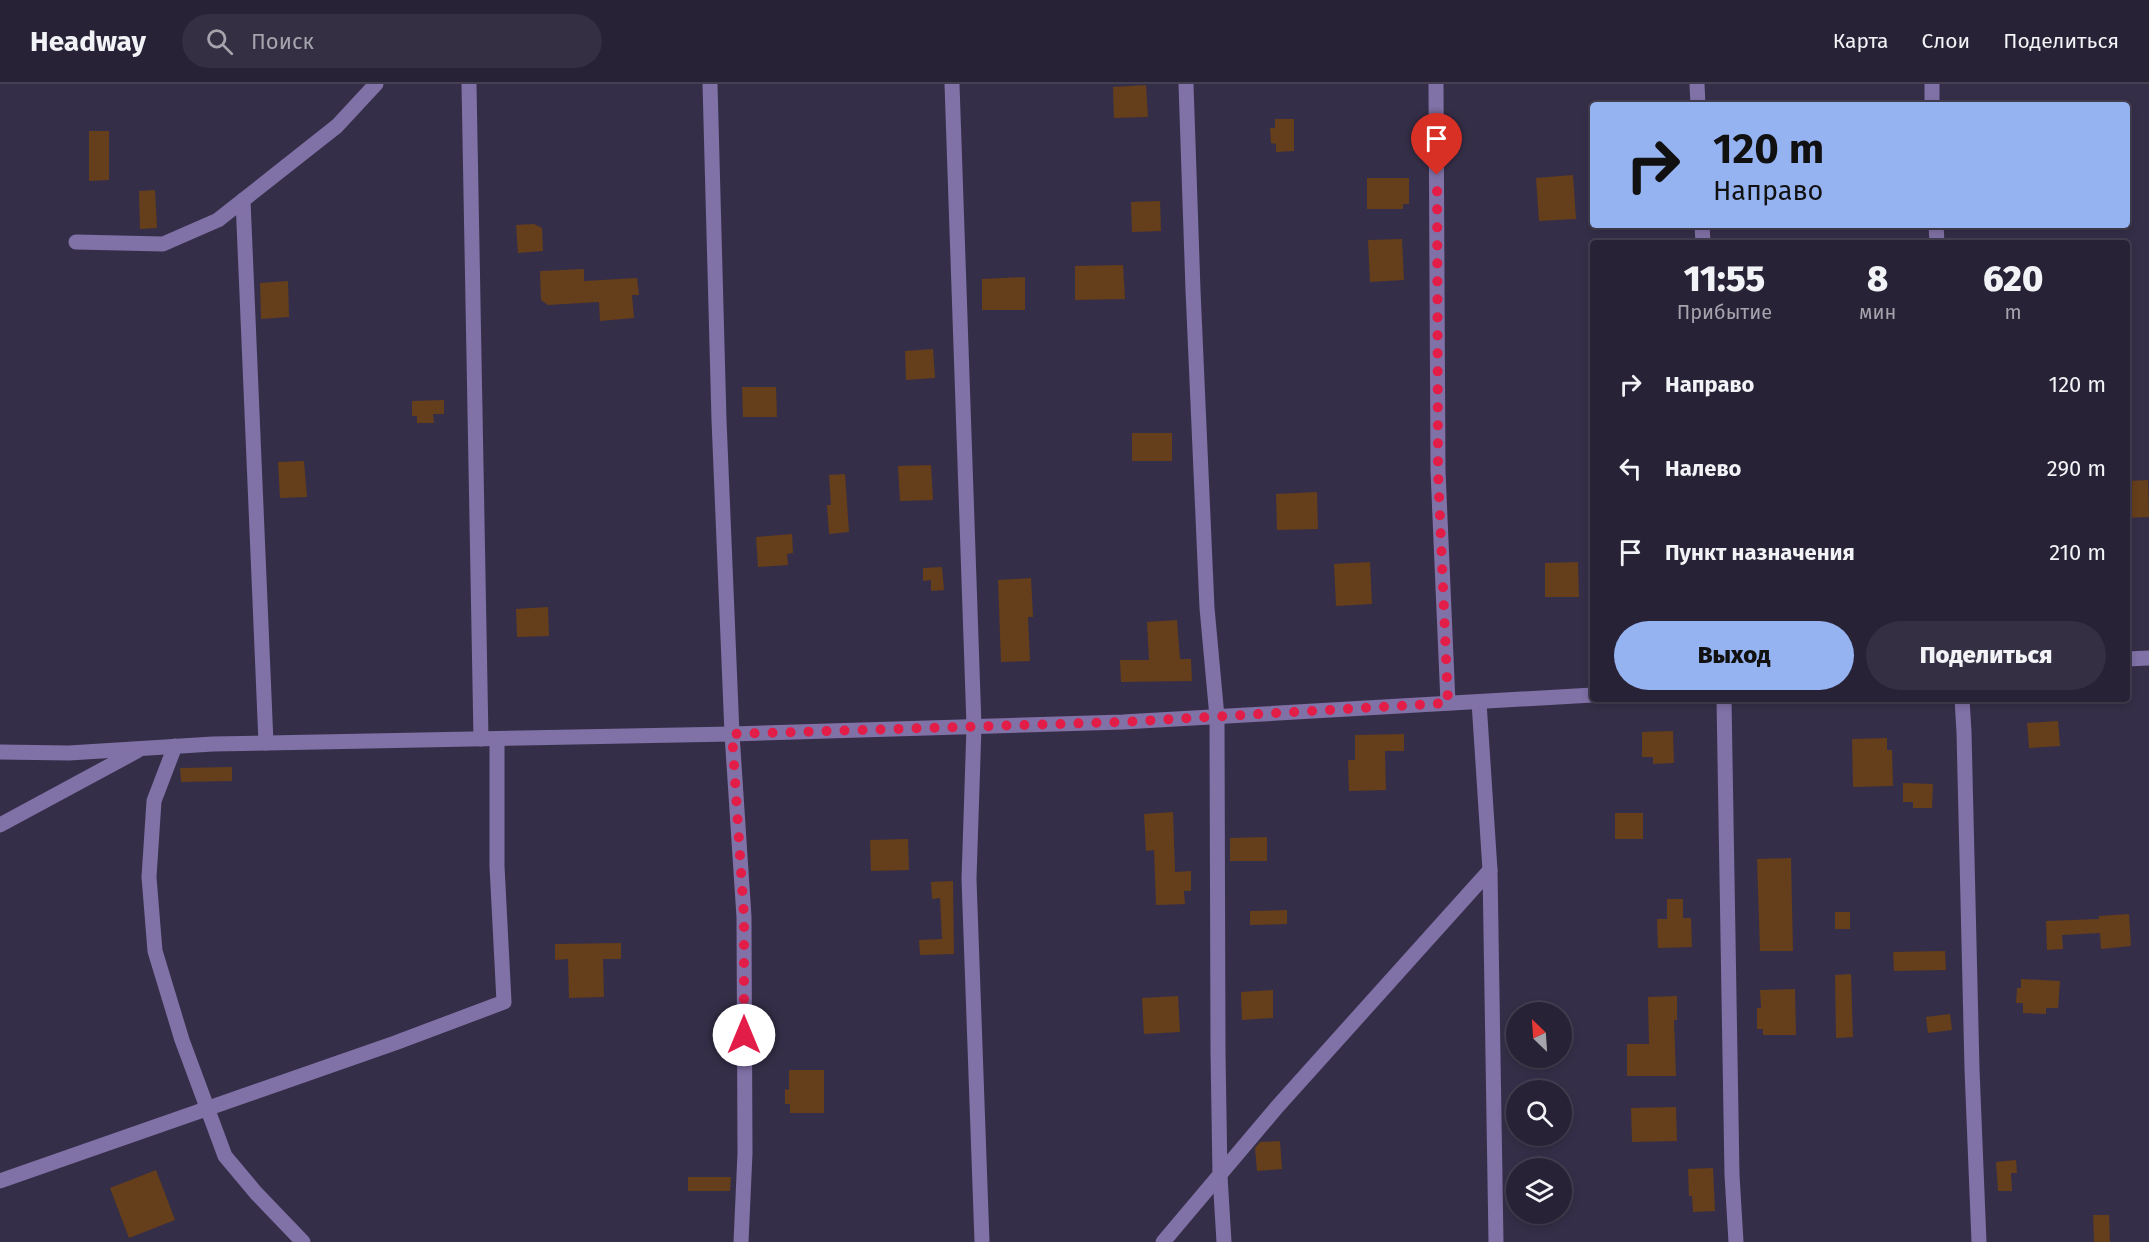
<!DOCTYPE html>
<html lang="ru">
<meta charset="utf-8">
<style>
:root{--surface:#282236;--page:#342f42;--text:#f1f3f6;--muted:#a5a4ad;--line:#443f51;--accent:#95b2f1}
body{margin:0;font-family:"Fira Sans",sans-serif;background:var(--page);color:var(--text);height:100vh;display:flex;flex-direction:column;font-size:22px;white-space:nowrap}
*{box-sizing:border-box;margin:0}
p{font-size:20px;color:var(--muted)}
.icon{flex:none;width:33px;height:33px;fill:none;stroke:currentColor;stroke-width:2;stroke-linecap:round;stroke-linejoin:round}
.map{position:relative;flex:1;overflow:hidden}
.panel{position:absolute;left:1590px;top:156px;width:540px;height:462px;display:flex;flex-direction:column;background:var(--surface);border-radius:6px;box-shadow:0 3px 9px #0003,0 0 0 2px var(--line)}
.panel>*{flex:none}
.guide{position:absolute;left:1590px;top:18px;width:540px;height:126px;border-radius:6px;box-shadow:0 3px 9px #0003,0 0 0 2px var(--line);background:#95b2f1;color:#111;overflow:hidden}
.needle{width:39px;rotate:335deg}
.fabs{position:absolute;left:1506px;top:918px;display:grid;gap:12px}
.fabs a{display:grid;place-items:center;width:66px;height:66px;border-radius:50%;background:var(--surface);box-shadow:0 3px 9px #0003,0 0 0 2px var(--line);font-size:30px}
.pin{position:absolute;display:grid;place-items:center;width:51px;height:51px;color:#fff;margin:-62px -26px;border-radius:50% 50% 50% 0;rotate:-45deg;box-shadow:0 0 6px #0007}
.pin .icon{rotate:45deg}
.me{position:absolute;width:66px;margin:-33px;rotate:0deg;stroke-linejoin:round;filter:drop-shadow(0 0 4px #0008)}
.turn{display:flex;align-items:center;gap:21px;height:126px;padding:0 24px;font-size:27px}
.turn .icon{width:78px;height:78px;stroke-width:2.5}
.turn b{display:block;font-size:42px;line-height:51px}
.eta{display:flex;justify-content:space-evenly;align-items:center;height:102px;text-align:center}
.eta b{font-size:36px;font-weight:800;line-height:42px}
.cta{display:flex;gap:12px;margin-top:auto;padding:12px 24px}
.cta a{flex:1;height:69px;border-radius:36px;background:var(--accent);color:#111;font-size:24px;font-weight:800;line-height:69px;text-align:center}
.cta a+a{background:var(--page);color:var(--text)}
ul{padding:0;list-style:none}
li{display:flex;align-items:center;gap:18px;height:84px;padding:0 24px}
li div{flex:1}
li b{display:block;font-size:22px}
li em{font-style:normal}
header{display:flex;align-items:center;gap:36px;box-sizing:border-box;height:84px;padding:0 30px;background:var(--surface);border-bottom:2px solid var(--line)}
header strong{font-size:28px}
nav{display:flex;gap:33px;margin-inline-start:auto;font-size:21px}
.search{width:420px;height:54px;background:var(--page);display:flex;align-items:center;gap:15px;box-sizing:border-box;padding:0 21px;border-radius:33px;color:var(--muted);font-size:22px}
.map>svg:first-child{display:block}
</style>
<header>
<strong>Headway</strong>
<div class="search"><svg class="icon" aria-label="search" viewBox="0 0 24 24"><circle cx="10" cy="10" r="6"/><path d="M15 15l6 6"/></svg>Поиск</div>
<nav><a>Карта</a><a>Слои</a><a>Поделиться</a></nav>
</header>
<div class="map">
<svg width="2149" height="1158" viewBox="0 0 2149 1158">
<rect width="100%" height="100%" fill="#352e48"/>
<g fill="#653e1b">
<polygon points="1146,1 1148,33 1114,34 1113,3"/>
<polygon points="1275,35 1294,35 1294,67 1276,68 1276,60 1271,59 1270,44 1275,44"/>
<polygon points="89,47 109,47 109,96 89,97"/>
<polygon points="1573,91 1576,135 1539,137 1536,94"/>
<polygon points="1367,94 1409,94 1409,120 1403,120 1403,125 1367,125"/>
<polygon points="155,106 157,144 140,145 139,107"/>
<polygon points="1160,117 1161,147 1132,148 1131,118"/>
<polygon points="534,140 542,144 543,167 518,169 516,141"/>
<polygon points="1402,155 1404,196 1370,198 1368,156"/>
<polygon points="1123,181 1125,215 1075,216 1075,182"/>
<polygon points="584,185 584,197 637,194 639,211 632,211 634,234 600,237 599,218 548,221 541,216 540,187"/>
<polygon points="1025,193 1025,226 982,226 982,195"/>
<polygon points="288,197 289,233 261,235 260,199"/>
<polygon points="933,265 935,294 906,296 905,267"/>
<polygon points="742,303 776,303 777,333 743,333"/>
<polygon points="444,316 444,330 433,330 434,339 417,339 417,332 412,332 412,317"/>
<rect x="1132" y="349" width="40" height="28"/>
<polygon points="304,377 307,413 280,414 278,378"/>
<polygon points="931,381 933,416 900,417 898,382"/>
<polygon points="845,390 849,448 829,450 827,421 831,421 829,391"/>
<polygon points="2148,396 2149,433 2127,434 2127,397"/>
<polygon points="1317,408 1318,445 1277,446 1276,410"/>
<polygon points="792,450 793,469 787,470 788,481 758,483 756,453"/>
<polygon points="1370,478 1372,520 1336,522 1334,480"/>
<polygon points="1578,478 1579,513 1545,513 1545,479"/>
<polygon points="942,483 944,506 931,507 931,496 923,497 923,484"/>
<polygon points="1031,494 1033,533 1028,533 1030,577 1001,578 998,496"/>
<polygon points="548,523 549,552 517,553 516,525"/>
<polygon points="1177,536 1180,575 1191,575 1192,597 1121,598 1120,576 1149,576 1147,538"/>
<polygon points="2058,637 2060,662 2029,664 2027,639"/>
<polygon points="1673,647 1674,679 1653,680 1653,673 1642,673 1642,648"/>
<polygon points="1404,650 1404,667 1385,667 1386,706 1349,707 1348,676 1355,676 1355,651"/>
<polygon points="1887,654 1887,666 1892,666 1893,702 1853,703 1852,655"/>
<polygon points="232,683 232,697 181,698 180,684"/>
<polygon points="1903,699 1933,700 1932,724 1913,724 1913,718 1903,718"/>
<polygon points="1173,728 1175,788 1191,787 1191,807 1184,807 1185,820 1156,821 1154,766 1146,767 1144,730"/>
<rect x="1615" y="729" width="28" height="26"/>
<polygon points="1267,753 1267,777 1230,777 1230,754"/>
<polygon points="908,755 909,786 871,787 870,756"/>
<polygon points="1791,774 1793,867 1760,867 1757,775"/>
<polygon points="953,797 954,870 920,871 919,856 942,855 940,814 932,815 931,798"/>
<polygon points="1667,815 1683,815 1683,834 1691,834 1692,863 1658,864 1657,835 1667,835"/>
<polygon points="1287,826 1287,840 1250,841 1250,827"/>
<rect x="1835" y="828" width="15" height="17"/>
<polygon points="2129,830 2131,862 2101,865 2100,849 2062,851 2063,865 2047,866 2046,837 2099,835 2099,832"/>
<polygon points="621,859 621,875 603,875 604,913 569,914 568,875 555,876 555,860"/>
<polygon points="1945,867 1946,886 1894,887 1893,868"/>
<polygon points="1851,890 1853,953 1836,954 1835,891"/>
<polygon points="2021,895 2060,897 2058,924 2046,924 2046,930 2023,929 2023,919 2016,919 2017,904 2021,904"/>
<polygon points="1795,905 1796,951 1763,951 1763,945 1757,945 1757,924 1761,924 1760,906"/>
<polygon points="1273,906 1273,934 1242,936 1241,908"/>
<polygon points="1178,912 1180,948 1144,950 1142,914"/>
<polygon points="1677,912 1677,936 1674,936 1676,992 1627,992 1627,960 1649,960 1648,913"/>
<polygon points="1950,930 1952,946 1928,949 1926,933"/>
<polygon points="789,986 824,986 824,1029 790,1029 790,1020 785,1020 785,1005 789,1006"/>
<polygon points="1676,1023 1677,1057 1632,1058 1631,1024"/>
<polygon points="1280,1057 1282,1085 1257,1087 1255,1064 1260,1058"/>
<polygon points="2016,1076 2017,1089 2011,1089 2012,1107 1998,1107 1996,1078"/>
<polygon points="1713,1084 1715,1127 1693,1128 1692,1112 1689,1112 1688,1085"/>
<polygon points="156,1086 175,1136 129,1154 110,1104"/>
<polygon points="688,1093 731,1093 730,1107 688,1107"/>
<polygon points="2093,1131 2109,1131 2110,1158 2094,1158"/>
</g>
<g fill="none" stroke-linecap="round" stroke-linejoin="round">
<g stroke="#8071a6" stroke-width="15">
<polyline points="469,0 481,655"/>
<polyline points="710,0 719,336 732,650 744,833 745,1069 741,1158"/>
<polyline points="952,0 974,642 969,795 982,1158"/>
<polyline points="1186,0 1193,206 1207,524 1217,633 1218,969 1220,1092 1224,1158"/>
<polyline points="1436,0 1438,387 1448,619"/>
<polyline points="1697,0 1698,21"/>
<polyline points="1932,0 1932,21"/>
<polyline points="243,116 266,659"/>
<polyline points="1702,141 1703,159"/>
<polyline points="1936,141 1937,159"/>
<polyline points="76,158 163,160 218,136 337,42 376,0"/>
<polyline points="2127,575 2149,574"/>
<polyline points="1724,615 1732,1091 1736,1158"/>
<polyline points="1962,615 1964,648 1972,985 1979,1158"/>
<polyline points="1479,618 1490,786 1496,1158"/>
<polyline points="175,662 154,717 149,793 155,867 182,956 225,1072 256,1109 303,1158"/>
<polyline points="0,668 69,669 213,660 732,650 1123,638 1593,611"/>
<polyline points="0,741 137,667"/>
<polyline points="0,1097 395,959 504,918 497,782 497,655"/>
<polyline points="1163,1158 1277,1023 1490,786"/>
</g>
</g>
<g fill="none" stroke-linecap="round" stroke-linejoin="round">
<polyline stroke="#e11d48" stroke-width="10" stroke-dasharray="0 18" points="744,951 744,833 732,650 1123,638 1448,619 1438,387 1437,91"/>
</g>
</svg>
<div class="fabs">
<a><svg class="needle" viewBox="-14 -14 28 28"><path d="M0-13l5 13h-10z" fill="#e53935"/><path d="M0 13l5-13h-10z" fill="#a5a4ad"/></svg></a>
<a><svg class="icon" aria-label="search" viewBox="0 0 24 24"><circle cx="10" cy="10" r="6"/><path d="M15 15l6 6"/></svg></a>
<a><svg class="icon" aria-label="layers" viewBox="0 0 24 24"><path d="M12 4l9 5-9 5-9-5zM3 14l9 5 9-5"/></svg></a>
</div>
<div class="pin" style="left:1437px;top:91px;background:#d93025"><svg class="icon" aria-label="arrive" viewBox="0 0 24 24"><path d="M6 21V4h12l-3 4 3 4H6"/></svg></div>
<svg class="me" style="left:744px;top:951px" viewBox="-20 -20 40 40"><circle r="19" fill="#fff"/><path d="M0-13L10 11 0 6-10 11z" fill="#e11d48"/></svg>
<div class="guide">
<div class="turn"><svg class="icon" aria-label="right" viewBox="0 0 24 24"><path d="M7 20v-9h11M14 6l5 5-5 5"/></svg><div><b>120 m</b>Направо</div></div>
</div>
<section class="panel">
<div class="eta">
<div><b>11:55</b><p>Прибытие</p></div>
<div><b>8</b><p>мин</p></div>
<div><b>620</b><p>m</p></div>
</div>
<ul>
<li><svg class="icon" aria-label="right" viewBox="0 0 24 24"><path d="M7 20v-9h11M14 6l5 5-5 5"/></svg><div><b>Направо</b></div><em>120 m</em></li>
<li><svg class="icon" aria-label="left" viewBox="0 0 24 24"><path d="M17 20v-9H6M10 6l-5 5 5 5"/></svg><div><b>Налево</b></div><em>290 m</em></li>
<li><svg class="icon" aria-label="arrive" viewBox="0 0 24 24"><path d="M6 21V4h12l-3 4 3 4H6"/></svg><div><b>Пункт назначения</b></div><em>210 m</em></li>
</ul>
<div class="cta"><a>Выход</a><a>Поделиться</a></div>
</section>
</div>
